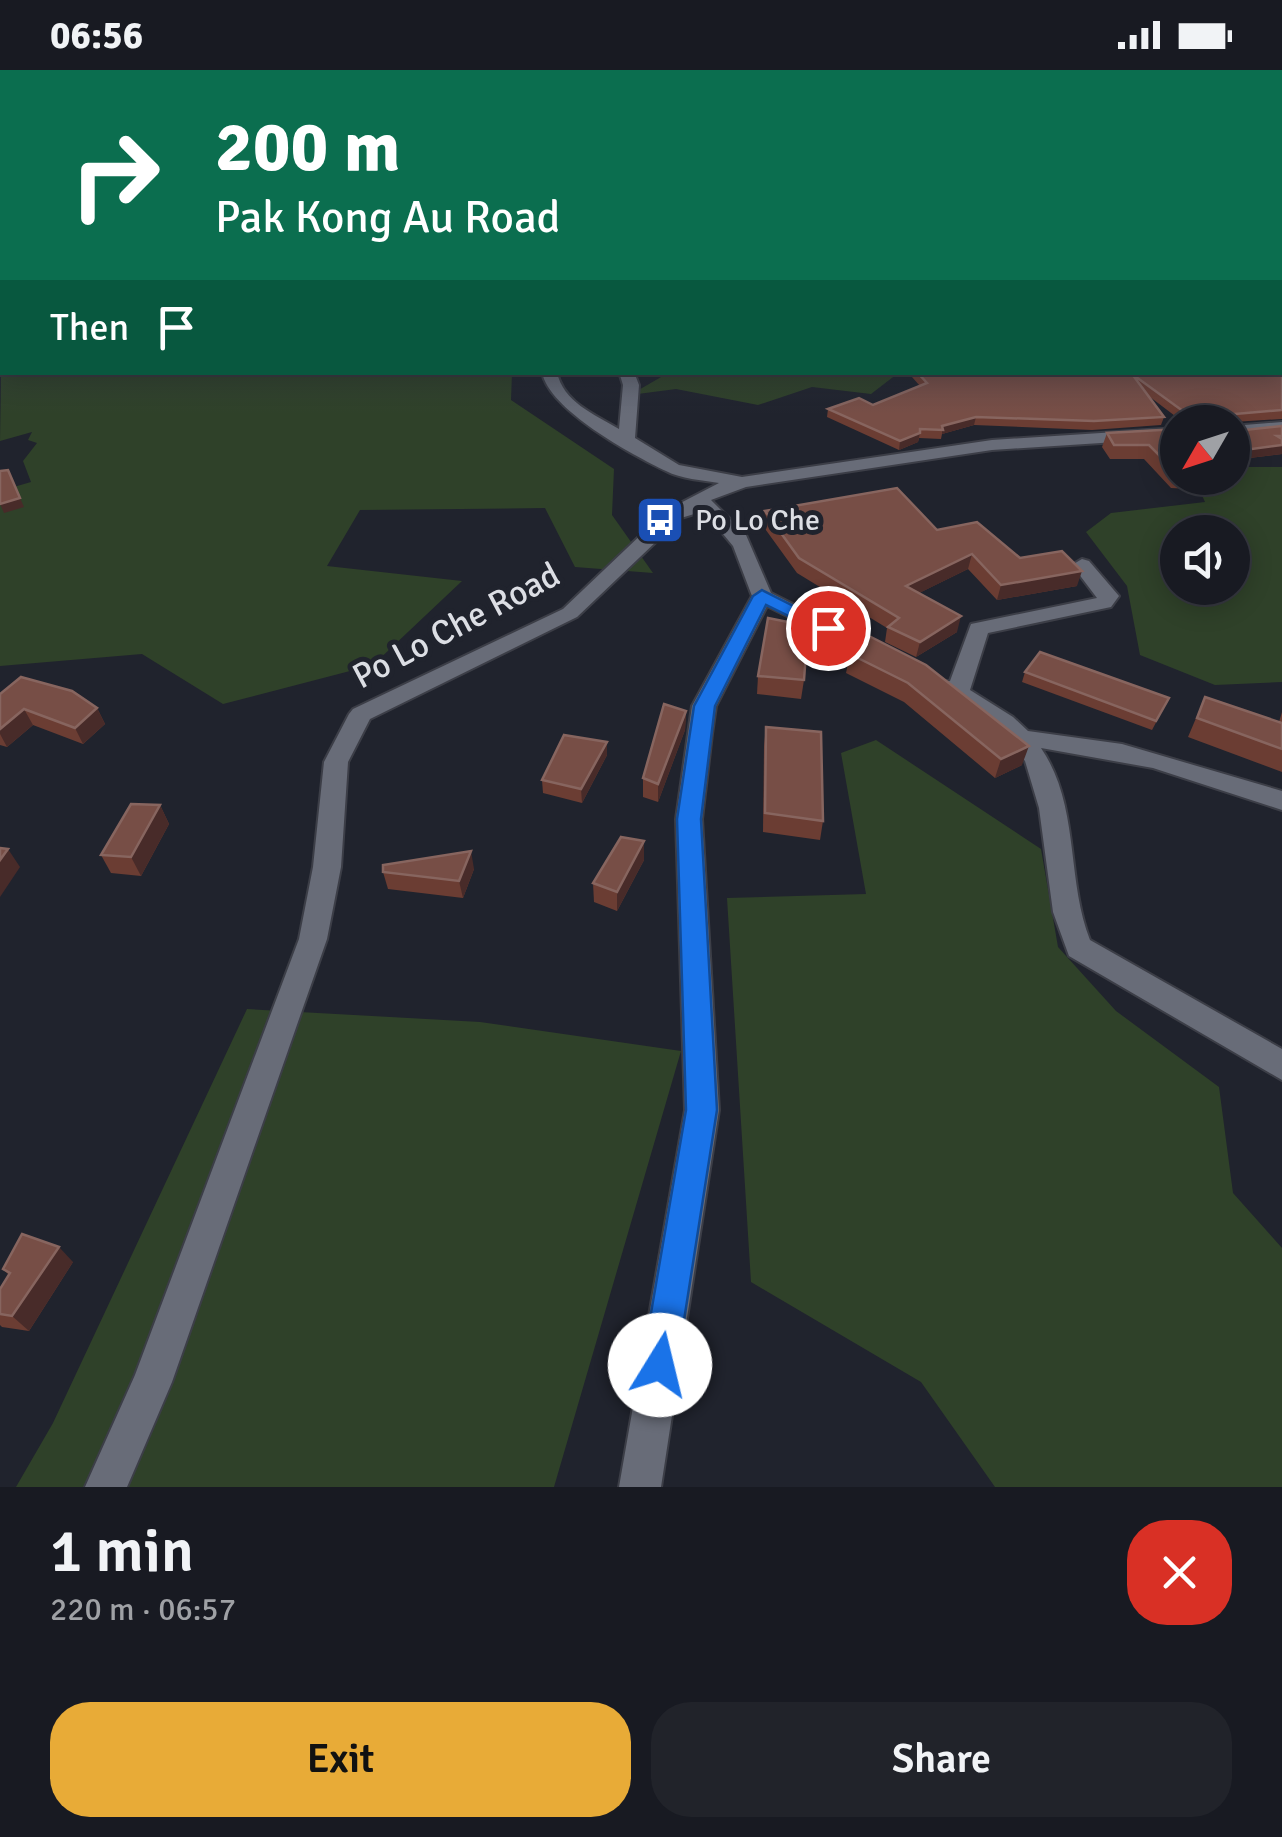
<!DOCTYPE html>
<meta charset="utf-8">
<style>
:root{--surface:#181a22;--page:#21232a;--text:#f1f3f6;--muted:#9fa1a5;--line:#363840;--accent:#e8ab37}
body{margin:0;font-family:Signika,sans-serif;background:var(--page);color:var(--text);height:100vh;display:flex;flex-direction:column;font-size:38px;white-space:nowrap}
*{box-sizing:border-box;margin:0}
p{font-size:32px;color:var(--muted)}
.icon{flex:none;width:55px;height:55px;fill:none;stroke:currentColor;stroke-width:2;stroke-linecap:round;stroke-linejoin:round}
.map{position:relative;height:1417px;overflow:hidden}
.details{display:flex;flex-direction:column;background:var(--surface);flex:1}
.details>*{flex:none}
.top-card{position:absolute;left:0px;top:0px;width:1282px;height:305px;box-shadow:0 5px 25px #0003,0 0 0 2px var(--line);background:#0b6e4f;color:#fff;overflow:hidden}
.needle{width:65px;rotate:231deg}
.buttons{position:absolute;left:1160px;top:335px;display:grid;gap:20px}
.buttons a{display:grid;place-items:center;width:90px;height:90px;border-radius:50%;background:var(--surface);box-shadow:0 5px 25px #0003,0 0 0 2px var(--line);font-size:50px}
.pin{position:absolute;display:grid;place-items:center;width:85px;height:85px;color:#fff;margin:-42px;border:5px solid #fff;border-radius:50%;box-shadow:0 2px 10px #0007}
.me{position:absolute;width:110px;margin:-55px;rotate:9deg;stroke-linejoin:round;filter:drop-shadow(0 0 8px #0008)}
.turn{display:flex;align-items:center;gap:35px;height:210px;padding:0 50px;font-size:45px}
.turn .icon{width:130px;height:130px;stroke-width:2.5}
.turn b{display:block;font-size:70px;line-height:85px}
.then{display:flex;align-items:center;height:95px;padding:0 50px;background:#0003;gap:20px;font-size:38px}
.round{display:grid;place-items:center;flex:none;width:105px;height:105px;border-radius:40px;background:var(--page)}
.head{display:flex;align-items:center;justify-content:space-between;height:170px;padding:0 50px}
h1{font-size:60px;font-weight:600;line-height:75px}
.button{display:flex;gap:20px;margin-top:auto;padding:20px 50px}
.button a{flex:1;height:115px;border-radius:40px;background:var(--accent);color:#111;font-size:40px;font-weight:600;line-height:115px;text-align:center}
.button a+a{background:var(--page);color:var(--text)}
.status{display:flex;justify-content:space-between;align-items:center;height:70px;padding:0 50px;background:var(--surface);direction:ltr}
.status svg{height:28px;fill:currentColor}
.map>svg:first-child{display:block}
</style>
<div class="status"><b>06:56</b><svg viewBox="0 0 49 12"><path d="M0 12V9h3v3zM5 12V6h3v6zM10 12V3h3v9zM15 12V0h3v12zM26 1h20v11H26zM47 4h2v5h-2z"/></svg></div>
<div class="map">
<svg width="1282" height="1417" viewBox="0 0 1282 1417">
<rect width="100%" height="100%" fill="#20232d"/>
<g fill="#2f4129" fill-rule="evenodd">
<polygon points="2,243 2,302 512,303 511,330 614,399 612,445 653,503 575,497 545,438 360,440 327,496 462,511 373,595 223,634 142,584 0,596 0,421 31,412 23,391 37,373 28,370 32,362 0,371"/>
<polygon points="886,302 897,304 871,324 812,317 758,335 676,319 630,325 668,303"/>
<path d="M1233,397H1282V612L1215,615L1140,585L1127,516L1086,462L1111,443L1205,432L1194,408H1232ZM1178,462H1232V518H1178Z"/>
<polygon points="876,670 1041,779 1058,877 1116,941 1219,1017 1233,1123 1282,1178 1282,1417 995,1417 921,1312 751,1212 727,828 866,824 841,683"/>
<polygon points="247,939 480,952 681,981 554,1417 16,1417 53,1353"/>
</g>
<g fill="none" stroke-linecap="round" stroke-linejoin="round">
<g stroke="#3c3e47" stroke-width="4">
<g id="minor">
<path d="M542,302H557C563,332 594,344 619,359L623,315L619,302H634L639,315L635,368L679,395L742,407L992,370L1178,358V368L992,380L746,417L711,430L746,465L771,523L900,588L897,593H881L767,536L716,636L712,664L702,749L719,1040L661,1417H619L685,1040L676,749L688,664L692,636L752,526L733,476L704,441L681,448L577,547L370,649L348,692L341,797L327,869L172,1312L127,1417H85L135,1305L299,869L313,797L324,692L349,644L353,639L563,539L667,440L719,413C702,410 681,409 666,401C632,385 548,339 542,302Z"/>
<polygon points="1282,352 1282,362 1232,366 1232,356"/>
<path d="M1082,489L1089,491L1119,526L1111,537L988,563L970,620L1013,647L1028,661L1122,674L1282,721V740L1153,698L1041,678C1080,735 1066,809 1090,870L1282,979V1010L1069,886L1053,842L1039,738L1025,691L997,658L936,617L939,612L950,611L971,554L1097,528L1072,495Z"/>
</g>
</g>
<use href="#minor" fill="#686c78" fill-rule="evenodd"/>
</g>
<g fill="#6b3d33">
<polygon points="1282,283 1282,349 1233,352 1236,361 1282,356 1282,384 1233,390 1232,352 1183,352 1150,327 1164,347 1161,355 1092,360 974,355 942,364 941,369 919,368 918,372 899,380 827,347 828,339 873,335 920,316 912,307 912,302 1280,302"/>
<polygon points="1178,359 1178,408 1214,408 1209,420 1171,418 1144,389 1110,389 1102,377 1107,363"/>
<polygon points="765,441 937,460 1020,488 1077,516 997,530 968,499 919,523 957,562 916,587 885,572 887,558 797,503 763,456"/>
<polygon points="871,567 1022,695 995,708 904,632 846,603 850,584"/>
<polygon points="1025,602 1169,628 1152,660 1022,612"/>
<polygon points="758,606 804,610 801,629 757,624"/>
<polygon points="0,624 97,638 105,654 83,674 33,655 7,677 0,675"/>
<polygon points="1205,627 1279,652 1282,642 1282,702 1188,667"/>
<polygon points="686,641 685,660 658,732 643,727 643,708"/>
<polygon points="766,657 823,751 820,770 763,762 764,676"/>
<polygon points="607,672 607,685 582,733 543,723 542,710"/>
<polygon points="160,735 169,754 141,806 111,803 101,785"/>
<polygon points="644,771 644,790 617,841 594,832 593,813"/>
<polygon points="474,799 463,828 388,819 383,802"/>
<polygon points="73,1192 29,1261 2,1257 0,1255 0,1219 9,1205 3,1199"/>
</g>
<g fill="#482b29">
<polygon points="976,347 974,355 942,364 942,356"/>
<polygon points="920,363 918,372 899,380 900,371"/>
<polygon points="1282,375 1282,384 1233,390 1237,381"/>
<polygon points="8,400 24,437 4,443 0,434"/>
<polygon points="972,484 968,499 903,531 906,516"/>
<polygon points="1082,501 1077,516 997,530 1001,515"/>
<polygon points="961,546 957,562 916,587 920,572"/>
<polygon points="97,638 105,654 83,674 75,658"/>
<polygon points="24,639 33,655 7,677 0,664 0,659"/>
<polygon points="686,641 685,660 658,732 658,714"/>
<polygon points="607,672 607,685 582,733 581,719"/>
<polygon points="1029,676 1022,695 995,708 1001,689"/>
<polygon points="160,735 169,754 141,806 131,787"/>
<polygon points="644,771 644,790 617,841 617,822"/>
<polygon points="8,779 20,797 0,827 0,790"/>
<polygon points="471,781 474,799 463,828 459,811"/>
<polygon points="59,1177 73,1192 29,1261 12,1246"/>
</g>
<g fill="#774e46" stroke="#87655f" stroke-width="2.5">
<polygon points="1280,146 1282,146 1282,250 1280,251"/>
<polygon points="2,176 2,220 0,221 0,178"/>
<polygon points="1280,283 1282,283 1282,340 1235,344 1232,347 1236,361 1282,356 1282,366 1277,366 1282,369 1282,375 1237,381 1232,378 1232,352 1198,352 1132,304 1164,347 1094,351 976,347 942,356 943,360 920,359 920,363 900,371 828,339 859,328 873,335 927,313 917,302 1280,302"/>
<polygon points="1178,359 1178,404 1149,375 1114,375 1107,363"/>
<polygon points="8,400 20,428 0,434 0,401"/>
<polygon points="897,418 937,460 977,452 1020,488 1062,481 1082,501 1001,515 972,484 906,516 961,546 920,572 888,557 899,548 799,488 765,441"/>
<polygon points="768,548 808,556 804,610 758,606"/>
<polygon points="871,567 926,595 1029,676 1001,689 908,613 850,584"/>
<polygon points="1040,582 1169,628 1156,651 1025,602"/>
<polygon points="21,607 72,621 97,638 75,658 24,639 0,659 0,624"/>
<polygon points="1205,627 1282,653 1282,679 1197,648"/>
<polygon points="664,634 686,641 658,714 643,708"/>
<polygon points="766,657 821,662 823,751 765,743"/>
<polygon points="564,665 607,672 581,719 542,710"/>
<polygon points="131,734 160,735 131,787 101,785"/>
<polygon points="621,767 644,771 617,822 593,813"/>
<polygon points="0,778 8,779 0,790"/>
<polygon points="471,781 459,811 383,802 383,795"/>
<polygon points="22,1164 59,1177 12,1246 0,1244 0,1219 10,1203 3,1199"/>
</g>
<linearGradient id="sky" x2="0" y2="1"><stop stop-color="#121319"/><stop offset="0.42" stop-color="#3c4557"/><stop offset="1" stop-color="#3c4557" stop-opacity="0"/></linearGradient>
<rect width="1282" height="344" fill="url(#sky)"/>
<polygon fill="#1a73e8" stroke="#114b97" stroke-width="2.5" points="762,520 837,558 828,564 821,562 766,535 715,636 701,749 717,1040 677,1295 672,1308 660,1313 647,1308 642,1295 686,1040 677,749 694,636 753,526"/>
<defs>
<g id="bus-square" transform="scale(2.5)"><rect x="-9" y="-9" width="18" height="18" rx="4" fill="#1a4fb4" stroke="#20232d"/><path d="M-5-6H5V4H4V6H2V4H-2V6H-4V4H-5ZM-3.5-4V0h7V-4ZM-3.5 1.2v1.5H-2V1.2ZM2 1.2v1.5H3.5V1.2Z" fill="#fff"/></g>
</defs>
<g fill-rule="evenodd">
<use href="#bus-square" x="660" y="450"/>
</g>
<g text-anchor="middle" stroke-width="10" stroke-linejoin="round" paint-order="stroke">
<g font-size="30" fill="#dcdee4" stroke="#20232d" text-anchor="start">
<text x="695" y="460">Po Lo Che</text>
</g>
<g font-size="35" fill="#dcdee4" stroke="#20232d">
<text transform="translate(456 555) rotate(-28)" y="12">Po Lo Che Road</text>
</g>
</g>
</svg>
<div class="buttons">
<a><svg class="needle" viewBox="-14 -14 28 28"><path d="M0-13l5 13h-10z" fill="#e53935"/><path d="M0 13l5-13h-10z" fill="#9fa1a5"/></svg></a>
<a><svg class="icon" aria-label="sound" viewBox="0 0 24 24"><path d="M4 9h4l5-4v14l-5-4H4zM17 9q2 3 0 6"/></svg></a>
</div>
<div class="pin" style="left:828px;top:558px;background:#d93025"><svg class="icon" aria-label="arrive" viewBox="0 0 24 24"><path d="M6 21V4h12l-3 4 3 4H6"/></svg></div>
<svg class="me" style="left:660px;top:1295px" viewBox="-20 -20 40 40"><circle r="19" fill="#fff"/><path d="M0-13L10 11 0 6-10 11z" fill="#1a73e8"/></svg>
<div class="top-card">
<div class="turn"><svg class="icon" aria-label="right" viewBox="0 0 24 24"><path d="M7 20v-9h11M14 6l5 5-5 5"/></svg><div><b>200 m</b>Pak Kong Au Road</div></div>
<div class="then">Then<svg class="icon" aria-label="arrive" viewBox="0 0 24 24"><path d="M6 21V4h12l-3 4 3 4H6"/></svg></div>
</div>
</div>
<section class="details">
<div class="head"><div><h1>1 min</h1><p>220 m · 06:57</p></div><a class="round" style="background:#d93025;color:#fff"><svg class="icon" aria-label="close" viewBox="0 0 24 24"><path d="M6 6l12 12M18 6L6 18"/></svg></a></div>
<div class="button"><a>Exit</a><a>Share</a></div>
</section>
